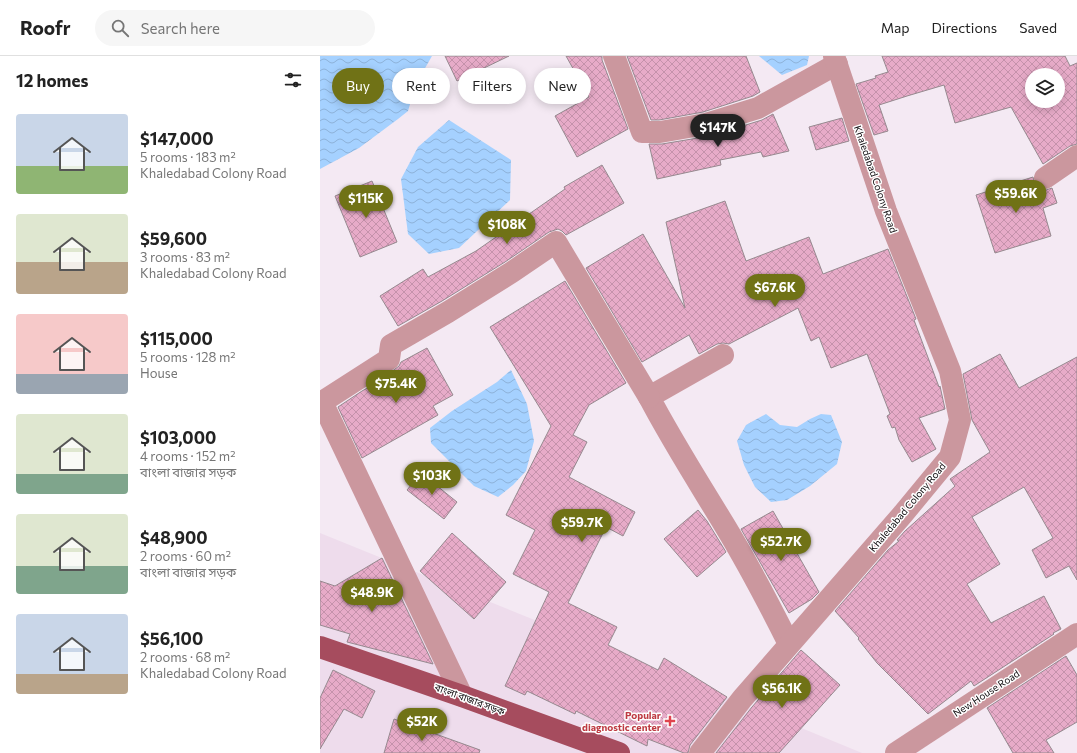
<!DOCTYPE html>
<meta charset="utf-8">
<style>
body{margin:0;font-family:Commissioner,"Noto Sans Bengali",sans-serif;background:#f6f6f6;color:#222;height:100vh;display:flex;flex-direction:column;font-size:15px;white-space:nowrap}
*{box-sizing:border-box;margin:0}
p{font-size:13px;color:#767676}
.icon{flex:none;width:22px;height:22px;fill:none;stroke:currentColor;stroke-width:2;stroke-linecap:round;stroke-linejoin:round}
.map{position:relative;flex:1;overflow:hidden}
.drawer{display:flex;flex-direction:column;background:#fff;width:320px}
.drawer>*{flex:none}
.guide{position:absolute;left:12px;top:12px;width:380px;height:36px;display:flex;gap:8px}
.controls{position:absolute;left:705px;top:12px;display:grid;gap:8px}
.controls a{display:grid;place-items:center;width:40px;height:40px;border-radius:50%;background:#fff;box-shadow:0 2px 10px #0003;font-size:20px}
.price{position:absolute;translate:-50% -34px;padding:0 9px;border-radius:14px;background:#707216;color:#fff;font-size:13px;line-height:26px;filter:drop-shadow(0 1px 2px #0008)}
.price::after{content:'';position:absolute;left:50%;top:24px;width:12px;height:9px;margin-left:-6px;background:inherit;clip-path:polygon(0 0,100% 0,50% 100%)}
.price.selected{background:#222;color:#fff}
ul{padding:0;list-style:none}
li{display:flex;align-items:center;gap:12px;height:100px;padding:0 16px}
li span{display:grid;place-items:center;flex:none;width:112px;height:80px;border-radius:4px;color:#555}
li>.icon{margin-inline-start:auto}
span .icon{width:48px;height:48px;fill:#fffc;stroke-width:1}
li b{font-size:17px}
h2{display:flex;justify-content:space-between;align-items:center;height:48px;padding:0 16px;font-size:17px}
.tag{padding:0 14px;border-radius:18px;background:#fff;box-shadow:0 2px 10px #0003;font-size:14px;line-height:36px}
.tag.selected{background:#707216;color:#fff}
header{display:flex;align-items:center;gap:24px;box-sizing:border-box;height:56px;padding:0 20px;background:#fff;border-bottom:1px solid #e0e0e0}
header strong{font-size:19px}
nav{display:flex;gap:22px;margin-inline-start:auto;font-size:14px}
.search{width:280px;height:36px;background:#f6f6f6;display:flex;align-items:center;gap:10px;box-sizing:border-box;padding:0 14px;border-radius:22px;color:#767676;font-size:15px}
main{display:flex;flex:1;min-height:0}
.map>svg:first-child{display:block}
.built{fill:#eedcec}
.water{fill:url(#water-waves)}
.building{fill:url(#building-cross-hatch);stroke:#96898f;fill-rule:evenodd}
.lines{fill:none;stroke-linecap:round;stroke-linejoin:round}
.minor{stroke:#cb979e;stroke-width:22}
.primary{stroke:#a64c5e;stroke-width:22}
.health-dot{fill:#e0444e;stroke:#fff;stroke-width:1.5}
.labels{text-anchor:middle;stroke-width:3;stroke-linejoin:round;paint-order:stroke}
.street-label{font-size:10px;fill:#0e0a0d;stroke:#fff}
.health-label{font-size:10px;font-weight:bold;fill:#be3a42;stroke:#fff;text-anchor:end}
</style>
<header>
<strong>Roofr</strong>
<div class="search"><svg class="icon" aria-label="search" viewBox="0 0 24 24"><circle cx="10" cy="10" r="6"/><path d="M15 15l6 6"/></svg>Search here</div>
<nav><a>Map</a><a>Directions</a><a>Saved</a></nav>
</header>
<main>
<section class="drawer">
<h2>12 homes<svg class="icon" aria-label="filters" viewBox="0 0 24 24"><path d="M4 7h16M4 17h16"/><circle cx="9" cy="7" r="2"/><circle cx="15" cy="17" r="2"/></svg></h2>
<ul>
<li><span style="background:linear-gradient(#c9d6e8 65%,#8fb573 0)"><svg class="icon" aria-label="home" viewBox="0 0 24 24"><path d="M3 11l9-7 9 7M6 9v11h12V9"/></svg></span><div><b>$147,000</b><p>5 rooms · 183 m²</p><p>Khaledabad Colony Road</p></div></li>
<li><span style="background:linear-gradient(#dfe7d0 60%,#b9a48a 0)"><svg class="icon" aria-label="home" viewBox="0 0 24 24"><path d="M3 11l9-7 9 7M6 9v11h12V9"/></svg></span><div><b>$59,600</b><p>3 rooms · 83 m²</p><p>Khaledabad Colony Road</p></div></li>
<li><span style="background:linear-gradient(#f6c9c9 75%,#9aa5b1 0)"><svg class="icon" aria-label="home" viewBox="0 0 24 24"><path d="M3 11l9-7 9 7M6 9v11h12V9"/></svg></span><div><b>$115,000</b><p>5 rooms · 128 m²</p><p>House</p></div></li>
<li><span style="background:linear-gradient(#dfe7d0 75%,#7fa58c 0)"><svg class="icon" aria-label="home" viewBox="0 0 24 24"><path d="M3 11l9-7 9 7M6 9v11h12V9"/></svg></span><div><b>$103,000</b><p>4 rooms · 152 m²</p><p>বাংলা বাজার সড়ক</p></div></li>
<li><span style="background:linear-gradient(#dfe7d0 65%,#7fa58c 0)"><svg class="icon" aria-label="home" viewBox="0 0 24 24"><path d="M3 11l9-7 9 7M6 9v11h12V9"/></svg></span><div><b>$48,900</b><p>2 rooms · 60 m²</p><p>বাংলা বাজার সড়ক</p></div></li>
<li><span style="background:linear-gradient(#c9d6e8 75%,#b9a48a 0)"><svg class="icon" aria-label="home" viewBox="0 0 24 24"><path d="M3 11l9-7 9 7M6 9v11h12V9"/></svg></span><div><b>$56,100</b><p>2 rooms · 68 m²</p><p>Khaledabad Colony Road</p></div></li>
</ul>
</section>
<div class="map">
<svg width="757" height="697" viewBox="0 0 757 697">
<defs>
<pattern id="water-waves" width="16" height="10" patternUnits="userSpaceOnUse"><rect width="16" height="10" fill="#a5d1ff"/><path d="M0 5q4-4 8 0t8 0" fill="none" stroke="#8db2d9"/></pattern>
<pattern id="building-cross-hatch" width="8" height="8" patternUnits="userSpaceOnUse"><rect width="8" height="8" fill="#e7abc8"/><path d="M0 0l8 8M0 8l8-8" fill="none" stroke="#c592ab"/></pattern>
</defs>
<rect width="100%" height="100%" fill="#f4e9f3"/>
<path class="built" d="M0,477l479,194 63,26h-542z"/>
<g class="water">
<path d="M0,0h112l-16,28 -8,27 -10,8 -39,29 -39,21z"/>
<path d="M439,0h50l-2,9 -25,10z"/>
<path d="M129,64l62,40 -1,40 -51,48 -30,6 -21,-20 -7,-55 17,-32z"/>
<path d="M191,314l16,34 7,37 -8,30 -13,14 -15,12 -24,-11 -43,-43 -1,-15 22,-17 45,-29z"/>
<path d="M446,358l14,11 17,2 13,-8 11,-5 10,1 11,27 -5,22 -27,22 -23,14 -16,2 -16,-15 -11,-22 -7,-24 9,-16z"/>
</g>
<g class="building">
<path d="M125,0h64l-52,25z"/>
<path d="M246,0h36v4l26,69 -51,28 -22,-41 34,-19z"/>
<path d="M307,0h119l14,36 -7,4 -50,16 -44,8h-8z"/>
<path d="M562,0h183l5,10 7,-3v81l-7,2 -27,18 -32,-57 -56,16 -11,-38 -37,11 -28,9 9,26 -14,4 -18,-51 20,-6 -1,-2 13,-4zM712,19h26v26h-26z"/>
<path d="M453,58l16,37 -26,6 -2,-5 -41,8 1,5 -64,14 -8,-35h13l48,-8 52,-16z"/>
<path d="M522,62l7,23 -33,9 -7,-23z"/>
<path d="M282,109l22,38 -58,32 -4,-4 -4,-2 -9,3 -44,30 -63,39 -44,25 -18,-30 43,-27 5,8 48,-26 89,-62 -1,-2z"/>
<path d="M713,121l2,8 4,4 7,1 6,-2 5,15 -14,5 8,28 -56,17 -19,-58z"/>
<path d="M52,125l25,61 -37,15 -25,-61z"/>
<path d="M405,145l21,60 63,-24 14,37 65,-25 28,70 -2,1 25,67 1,-1 5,23 -26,9 17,31 -24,13 -13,-22 -4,-13 -3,1 -5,-12 3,-2 -23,-60 -36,14 -12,-31 -8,4 -13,-33 -69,36 -6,-1 -6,1 -18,10 -10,-19 -47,27 -56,-94 57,-34 42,74 -19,-86z"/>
<path d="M245,225l61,102 -37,22 -16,30 14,7 -18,35 66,35 -12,24 -17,-9 -38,76 49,24 -9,18 50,25 6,-12 63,39 -37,48 -2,8h-4l-36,-14 -1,7 -71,-35 -1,3 -48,-23 -2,4 -20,-9 44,-94 -36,-18 22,-44 -29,-15 45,-89 -61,-99z"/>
<path d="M107,292l26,47 -20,11 5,9 -76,43 -24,-51 24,-16 30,-17 -1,-2 8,-6 2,-4z"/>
<path d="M680,298l19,34 58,-31v223l-8,-14 -23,12 -14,-28 21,-12 -29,-51 -52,30 28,47 -33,20 24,39 53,-27 17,33 -8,4 1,1 -80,52 -3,-5 -43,33 -51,-51 -19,-24 1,-1 -24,-27 53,-61 11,-9 -2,-1 8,-9 50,-45 -5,-7 40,-27 -18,-32 -9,-46z"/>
<path d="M101,417l36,29 -13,17 -37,-29z"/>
<path d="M378,454l9,11 19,31 -29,25 -33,-38z"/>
<path d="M453,455l46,81 -7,7 -23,14 -48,-84z"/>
<path d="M132,477l54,49 -32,37 -54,-48z"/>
<path d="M62,502l51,106 -86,-22 3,-8 -30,-9v-44l15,5z"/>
<path d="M481,594l39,35 -61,68h-63l36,-46z"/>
<path d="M746,600l11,19v47l-31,18 8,13h-41l-26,-45z"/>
<path d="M13,614l42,21 -13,27 -18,-9 -24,40v-51z"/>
<path d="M74,663l86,31 -1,3h-95z"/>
</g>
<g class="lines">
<g class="minor">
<path d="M294,0l28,76h18l46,-8 52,-16 79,-44"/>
<path d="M725,122l32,-22"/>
<path d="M403,299l-74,42c23,44 50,86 76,129 23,38 44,78 64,118"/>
<path d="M142,640l-140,-294 67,-43 2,-14 57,-33 64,-40 44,-30 93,155"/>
<path d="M380,697l42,-54 161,-185 47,-57 10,-37 -10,-49 -64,-160 -52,-155"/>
<path d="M576,697l181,-119"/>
</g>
<path class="primary" d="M0,591l142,49 157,57"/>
</g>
<path class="health-dot" d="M348 659h4v4h4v4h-4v4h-4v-4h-4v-4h4z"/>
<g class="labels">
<g class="street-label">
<text transform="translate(556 123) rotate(71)" y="4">Khaledabad Colony Road</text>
<text transform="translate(587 451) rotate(-50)" y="4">Khaledabad Colony Road</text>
<text transform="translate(666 637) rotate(-33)" y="4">New House Road</text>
<text transform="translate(150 643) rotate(20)" y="4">বাংলা বাজার সড়ক</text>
</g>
<g class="health-label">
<text x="341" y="663">Popular<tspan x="341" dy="12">diagnostic center</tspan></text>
</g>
</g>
</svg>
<div class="controls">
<a><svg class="icon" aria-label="layers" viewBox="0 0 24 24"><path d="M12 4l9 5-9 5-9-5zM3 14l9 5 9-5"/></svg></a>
</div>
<b class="price selected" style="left:398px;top:92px">$147K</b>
<b class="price" style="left:696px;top:158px">$59.6K</b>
<b class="price" style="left:46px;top:163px">$115K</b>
<b class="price" style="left:187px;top:189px">$108K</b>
<b class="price" style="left:455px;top:252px">$67.6K</b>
<b class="price" style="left:76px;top:348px">$75.4K</b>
<b class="price" style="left:112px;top:440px">$103K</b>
<b class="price" style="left:262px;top:487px">$59.7K</b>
<b class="price" style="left:461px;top:506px">$52.7K</b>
<b class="price" style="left:52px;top:557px">$48.9K</b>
<b class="price" style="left:462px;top:653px">$56.1K</b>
<b class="price" style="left:102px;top:686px">$52K</b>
<div class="guide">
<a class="tag selected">Buy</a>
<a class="tag">Rent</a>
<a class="tag">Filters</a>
<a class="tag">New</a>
</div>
</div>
</main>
